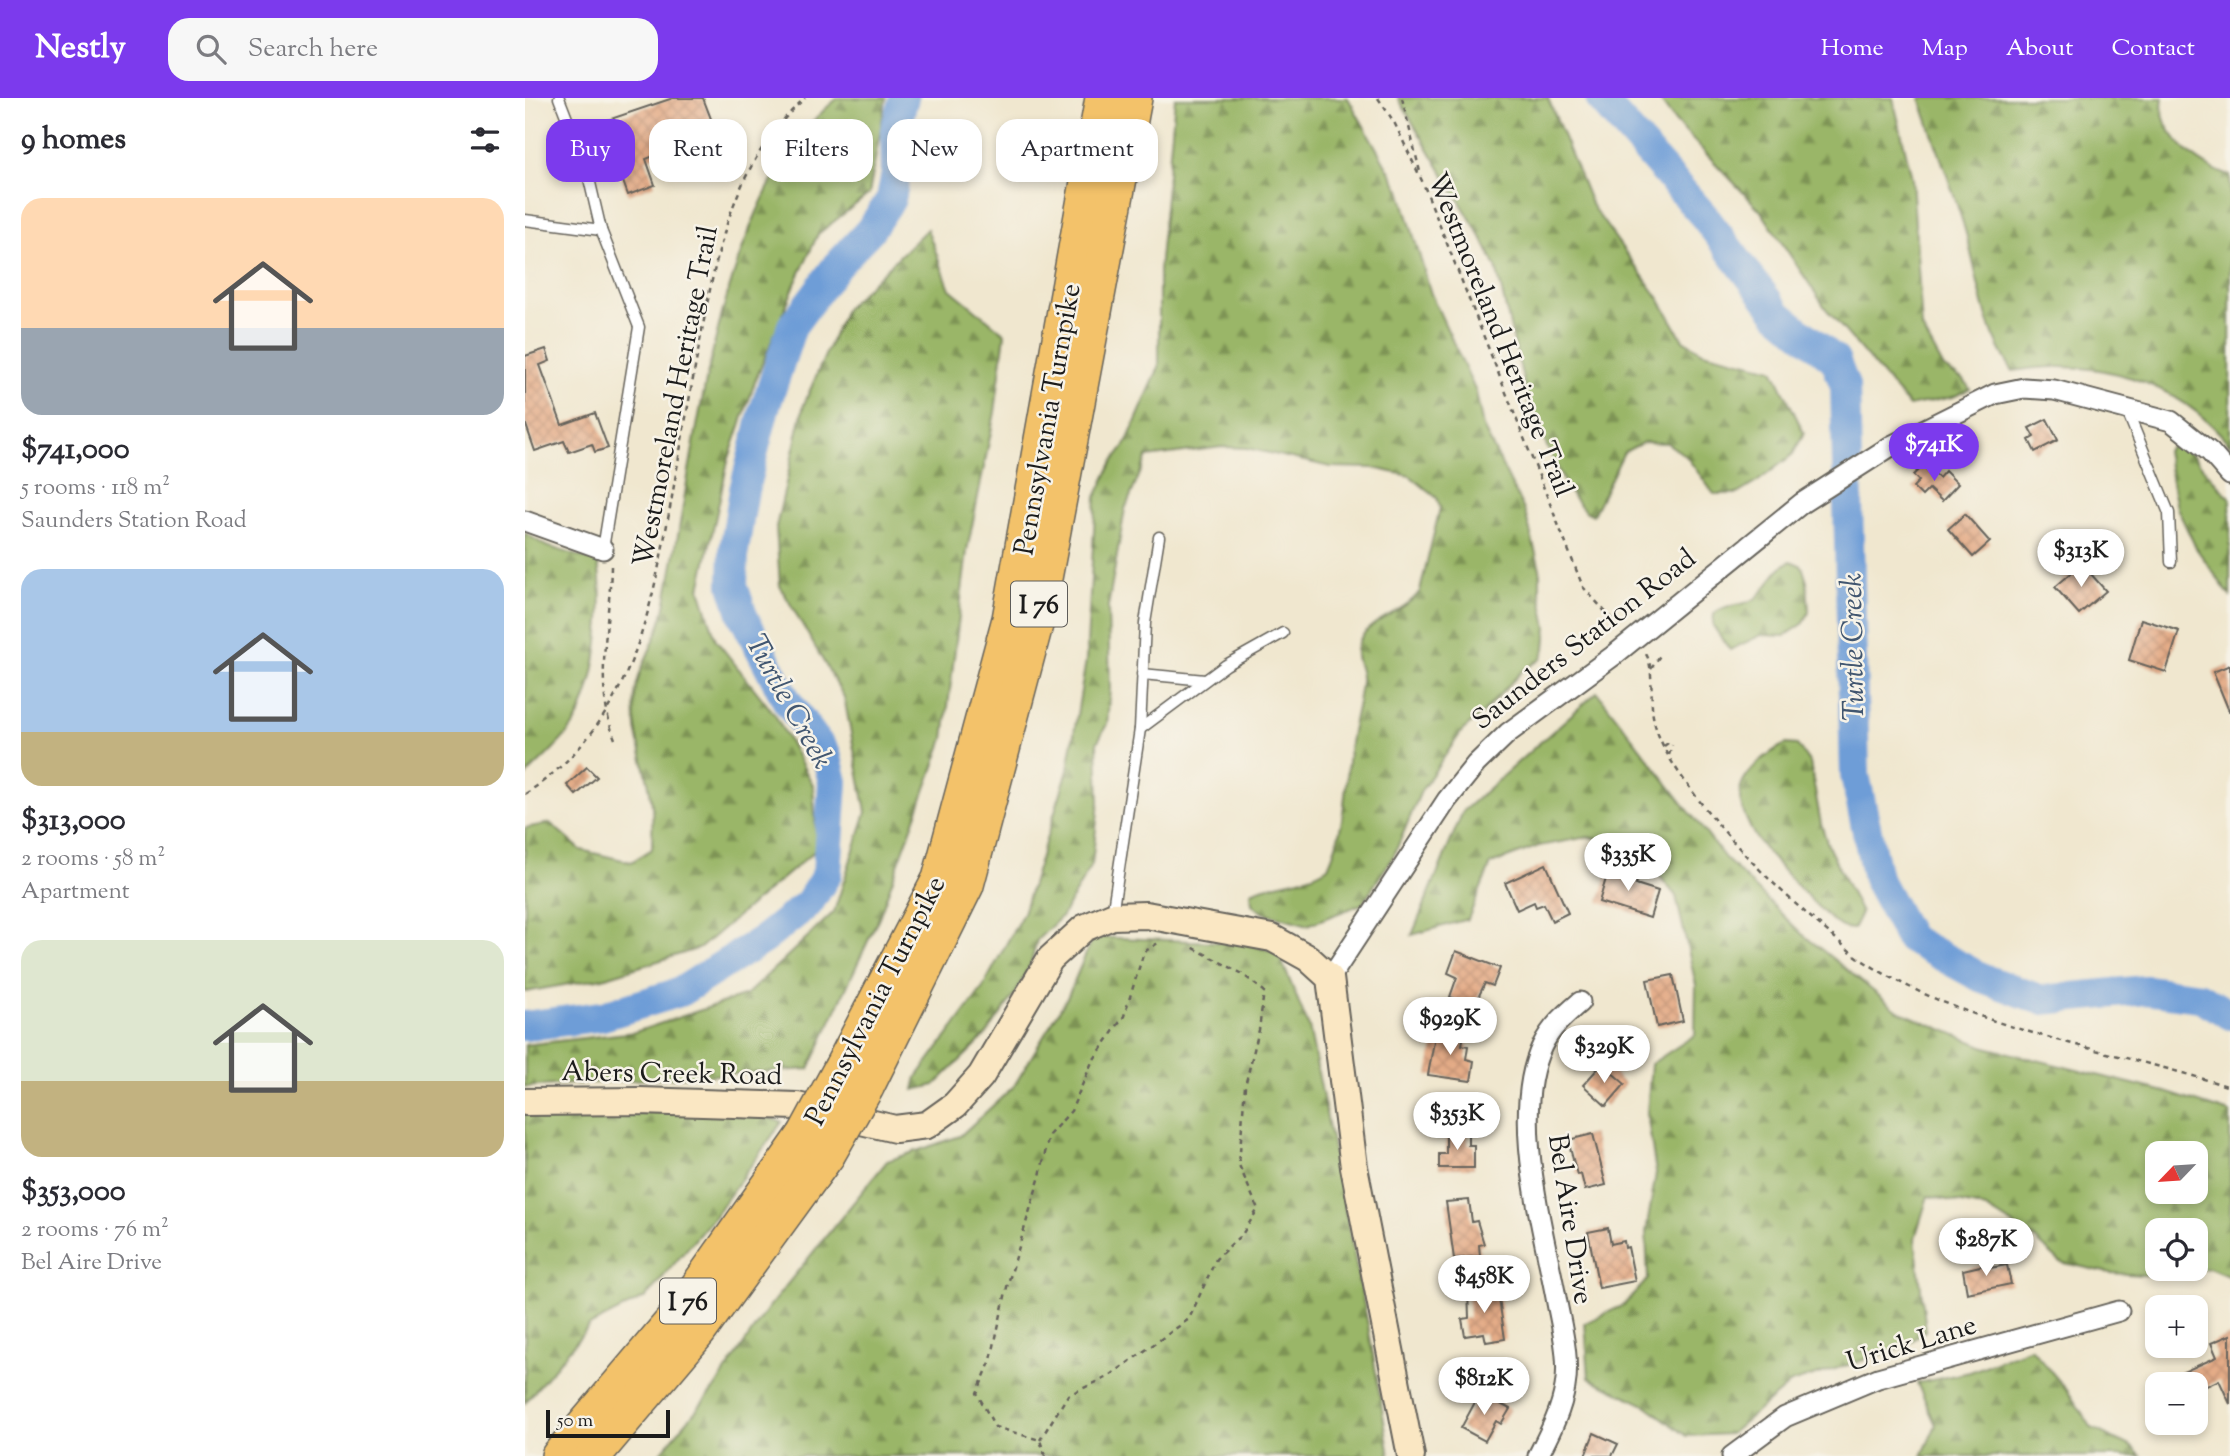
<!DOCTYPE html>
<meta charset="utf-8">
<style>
body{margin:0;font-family:"Sorts Mill Goudy",serif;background:#f7f7f7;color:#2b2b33;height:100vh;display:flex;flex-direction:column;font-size:26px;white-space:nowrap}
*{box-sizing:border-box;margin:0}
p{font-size:23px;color:#7c7c81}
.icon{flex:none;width:38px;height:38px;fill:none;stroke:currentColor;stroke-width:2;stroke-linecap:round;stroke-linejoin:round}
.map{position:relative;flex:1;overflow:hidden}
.panel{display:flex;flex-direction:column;background:#fff;width:525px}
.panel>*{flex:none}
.guide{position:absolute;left:21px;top:21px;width:665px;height:63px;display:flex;gap:14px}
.needle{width:46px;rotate:245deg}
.tools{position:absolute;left:1620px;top:1043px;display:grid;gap:14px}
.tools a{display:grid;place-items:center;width:63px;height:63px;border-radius:14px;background:#fff;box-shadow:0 4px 10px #0003;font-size:35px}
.scale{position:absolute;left:21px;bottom:18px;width:124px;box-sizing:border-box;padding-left:7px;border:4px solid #1c1c1c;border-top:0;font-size:19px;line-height:24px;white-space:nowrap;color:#1c1c1c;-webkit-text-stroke:5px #f7f3e8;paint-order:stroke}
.price{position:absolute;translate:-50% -60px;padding:0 16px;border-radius:24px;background:#fff;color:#222;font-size:23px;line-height:46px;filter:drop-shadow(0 2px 4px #0008)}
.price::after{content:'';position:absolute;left:50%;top:42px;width:21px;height:16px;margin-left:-10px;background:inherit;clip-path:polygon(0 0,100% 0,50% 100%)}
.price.active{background:#7c3aed;color:#fff}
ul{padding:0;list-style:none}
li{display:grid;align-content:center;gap:14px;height:371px;padding:0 21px}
li span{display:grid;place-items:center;height:217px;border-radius:21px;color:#555}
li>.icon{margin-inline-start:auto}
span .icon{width:126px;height:126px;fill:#fffc;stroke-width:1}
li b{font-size:30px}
h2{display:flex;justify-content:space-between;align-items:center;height:84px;padding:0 21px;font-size:30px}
.tag{padding:0 24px;border-radius:21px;background:#fff;box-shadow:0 4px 10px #0003;font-size:24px;line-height:63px}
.tag.active{background:#7c3aed;color:#fff}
header{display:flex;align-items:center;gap:42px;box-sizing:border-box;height:98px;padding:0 35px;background:#7c3aed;color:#fff}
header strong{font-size:33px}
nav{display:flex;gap:38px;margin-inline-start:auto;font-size:24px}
.search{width:490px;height:63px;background:#f7f7f7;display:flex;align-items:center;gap:18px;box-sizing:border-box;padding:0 24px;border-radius:21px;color:#7c7c81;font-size:26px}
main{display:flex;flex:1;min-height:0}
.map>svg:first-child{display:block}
.forest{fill:url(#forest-firs);stroke:#5b6942;stroke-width:2;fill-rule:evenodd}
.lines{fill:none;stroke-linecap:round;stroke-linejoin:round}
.river{stroke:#6e9dd7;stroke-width:30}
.building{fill:url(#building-cross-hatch)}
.lane-casing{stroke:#66635b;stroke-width:13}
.street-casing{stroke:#66635b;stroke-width:23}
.secondary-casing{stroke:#66635b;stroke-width:30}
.highway-casing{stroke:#66635b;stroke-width:38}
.path{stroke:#66635b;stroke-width:2.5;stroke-dasharray:5 5;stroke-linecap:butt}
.lane{stroke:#fff;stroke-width:10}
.street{stroke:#fff;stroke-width:19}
.secondary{stroke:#fae7c3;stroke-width:26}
.highway{stroke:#f3c26a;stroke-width:35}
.highway-bridge-casing{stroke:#66635b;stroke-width:38;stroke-linecap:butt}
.highway-bridge{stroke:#f3c26a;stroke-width:35}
.labels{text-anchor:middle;stroke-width:5;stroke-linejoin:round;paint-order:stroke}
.shield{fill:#f7f3e8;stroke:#5e5c59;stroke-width:2}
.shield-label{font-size:26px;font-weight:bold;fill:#1c1c1c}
.street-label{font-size:28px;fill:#1c1c1c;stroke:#f7f3e8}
.water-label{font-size:30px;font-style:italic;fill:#415670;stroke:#f7f3e8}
</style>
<header>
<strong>Nestly</strong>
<div class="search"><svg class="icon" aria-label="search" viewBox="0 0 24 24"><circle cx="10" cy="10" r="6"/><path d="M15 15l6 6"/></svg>Search here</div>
<nav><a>Home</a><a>Map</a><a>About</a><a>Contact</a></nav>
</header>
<main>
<section class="panel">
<h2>9 homes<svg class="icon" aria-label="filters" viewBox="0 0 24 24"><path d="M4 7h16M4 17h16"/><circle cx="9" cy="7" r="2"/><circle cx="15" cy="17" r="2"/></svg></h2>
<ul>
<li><span style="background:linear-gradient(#ffd9b3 60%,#9aa5b1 0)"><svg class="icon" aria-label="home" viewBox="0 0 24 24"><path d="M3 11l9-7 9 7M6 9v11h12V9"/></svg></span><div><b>$741,000</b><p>5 rooms · 118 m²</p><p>Saunders Station Road</p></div></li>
<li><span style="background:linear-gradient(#a9c7e8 75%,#c2b280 0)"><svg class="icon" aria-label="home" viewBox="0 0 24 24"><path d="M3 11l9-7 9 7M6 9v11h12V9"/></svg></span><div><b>$313,000</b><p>2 rooms · 58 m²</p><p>Apartment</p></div></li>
<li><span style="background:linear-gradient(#dfe7d0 65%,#c2b280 0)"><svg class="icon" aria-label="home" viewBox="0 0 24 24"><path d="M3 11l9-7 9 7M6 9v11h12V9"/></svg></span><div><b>$353,000</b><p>2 rooms · 76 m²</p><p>Bel Aire Drive</p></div></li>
</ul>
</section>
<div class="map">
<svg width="1705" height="1358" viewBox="0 0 1705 1358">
<defs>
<pattern id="forest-firs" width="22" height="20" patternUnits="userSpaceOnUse" patternTransform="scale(1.75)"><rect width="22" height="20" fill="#9ab667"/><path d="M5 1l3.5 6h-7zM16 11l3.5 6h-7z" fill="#7d9354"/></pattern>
<pattern id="building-cross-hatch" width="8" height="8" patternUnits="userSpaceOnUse" patternTransform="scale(1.75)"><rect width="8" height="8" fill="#e4ac87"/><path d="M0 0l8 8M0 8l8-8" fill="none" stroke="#c39374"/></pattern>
</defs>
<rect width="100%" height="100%" fill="#f7f3e8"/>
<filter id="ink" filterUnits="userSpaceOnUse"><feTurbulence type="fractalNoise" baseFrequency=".0143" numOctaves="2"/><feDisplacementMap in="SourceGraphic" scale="14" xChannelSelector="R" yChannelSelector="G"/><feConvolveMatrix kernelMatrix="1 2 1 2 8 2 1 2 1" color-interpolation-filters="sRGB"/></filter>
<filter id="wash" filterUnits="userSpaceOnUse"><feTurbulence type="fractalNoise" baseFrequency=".00686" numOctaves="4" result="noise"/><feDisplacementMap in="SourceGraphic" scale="28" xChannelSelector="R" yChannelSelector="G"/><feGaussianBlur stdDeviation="1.57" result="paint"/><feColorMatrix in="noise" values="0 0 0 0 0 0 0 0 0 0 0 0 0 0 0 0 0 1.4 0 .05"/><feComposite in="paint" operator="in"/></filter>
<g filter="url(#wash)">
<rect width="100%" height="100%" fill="#f0e7cf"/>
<g class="forest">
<path d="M313,0h48l-17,96 -51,40 -23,50 -39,95 -28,82 -28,128 16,51 59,75 38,70 4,64 -117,99 -97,30 -78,14v-164l25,-5 31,27 50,12 21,-13c0,-14 1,-29 0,-43 -3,-36 -21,-73 -17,-110 2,-28 23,-56 29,-85 31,-147 51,-417 174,-513z"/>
<path d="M650,0h173l52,92 31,104 45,98 7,35 42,85 15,57v23l7,35 -2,22 -4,10 -19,12 -42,45 -18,15 -41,60 -27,64 -32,49 -54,21 -46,-13 -10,-8 -1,-12c26,-12 54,-9 77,-25 17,-37 17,-76 21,-116 2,-23 10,-45 12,-69 2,-15 -11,-25 -2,-41 12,-24 45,-27 61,-50l20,-83 -3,-10 -27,-22 -37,-8 -42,-1 -84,-19 -25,-1 -75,10 -22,52 -17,98 2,82 -3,35 -10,19 2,59 -7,62 -30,52 -25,24 -6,23 -16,31 -29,41 -51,50 -21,5 3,-13 65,-88 41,-76 45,-143 18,-110 10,-163 16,-34 14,-19 33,-77v-96z"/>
<path d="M873,0h150l44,108 68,94 23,40 20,12 70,17 31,64 -11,21 -36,28 -20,12h-23l-28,-38 -19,-13 -23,-1 -20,10 -31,63 -8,-4 -16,-19 -38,-79 -35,-146 -12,-25z"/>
<path d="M1133,0h235l19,80 10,150 22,40 20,12 6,9 -17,8 -44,9 -83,-97 -66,-99 -85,-89z"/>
<path d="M1395,0h243c-7,35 37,69 67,78v269c-54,-66 -135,-88 -217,-74 -32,-47 -33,-90 -48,-141 -13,-45 -31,-88 -45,-132z"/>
<path d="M402,131l23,60 55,45 -10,78 -28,139 -23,188 -65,178 -70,152 -284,18v-42l110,-13 111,-37 88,-83 32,-100 -22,-115 -64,-111 -4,-59 28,-123 41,-95z"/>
<path d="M1649,345l19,13 37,42v98l-34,-48 -19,-40 -11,-57z"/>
<path d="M0,435l21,13 52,16c7,46 0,123 -25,164 -12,18 -33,35 -48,51z"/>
<path d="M1266,463l11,5 5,16 2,30 -5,11 -19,13 -24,-1 -31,15 -17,-24 1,-12c11,-12 29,-6 42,-16 15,-12 17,-29 35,-37z"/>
<path d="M1072,594l128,166 76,75 97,78 87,36 180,45 65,21v164l-21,-9 -49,8 -50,-3 -50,-11 -27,-25 -47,-29 -58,-12 -13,42 11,92 -22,17 -113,36 -61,51 -43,2 -42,-31 -56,-27 -4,-55 39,-18 24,-26 -2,-47 10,-59 -9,-60 4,-49 44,-29 1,-50 -20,-89 -42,-51 -46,-8 -49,9 -48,18 -23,55 -56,16 51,-124zM1633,1055h38v39h-38zM1633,1132h38v39h-38z"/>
<path d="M1261,646l11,1 13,18 11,61 8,24 32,65 -8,16c-4,-1 -7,0 -11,-2 -12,-4 -77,-75 -86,-89 -7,-11 -17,-32 -16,-45 0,-19 30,-42 46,-49z"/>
<path d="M568,839l148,6 37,9 31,75 59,298 22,131h-732l56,-67 54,-81 119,-147 73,-25 54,-50 54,-90z"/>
<path d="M218,1013l39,11 -68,95 -68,80 -57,29 -64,77v-290z"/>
<path d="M1506,1250l36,42 25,38 40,19 9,9h-219l14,-31 -19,-42 53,-11z"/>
</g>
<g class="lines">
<g class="river">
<path d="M1075,0l104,118 74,98 57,46 10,26 10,389 22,103 33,61 72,39 60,22 104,-10 54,7 30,18"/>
<path d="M0,928l78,-10 77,-24 84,-53 45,-36 18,-29 6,-92 -7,-28 -39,-53 -44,-85 -10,-31 1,-35 10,-60 20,-79 28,-85 43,-58 35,-38 21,-31 5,-26 -1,-43 9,-32"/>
</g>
</g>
<g id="blocks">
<g class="building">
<path d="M148,0h30l13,34 -70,27 9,26 -27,10 -19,-52 -17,6 -8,-21z"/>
<path d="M21,251l4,12 -10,4 22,60 33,-12 13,35 -13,4 -3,-8 -23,8 -5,-11 -29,10 -10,-29v-66z"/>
<path d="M1522,321l11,21 -23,12 -6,-12 5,-3 -5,-9z"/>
<path d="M1400,366l14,14 6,-7 13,13 -16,17 -13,-12 -7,7 -9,-9 6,-6 -6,-6z"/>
<path d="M1440,416l25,28 -17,15 -25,-28z"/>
<path d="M1557,466l24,27 -27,23 -24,-27z"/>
<path d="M1616,521l38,12 -13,41 -37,-12z"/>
<path d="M1705,567v46h-1l-16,-39z"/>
<path d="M62,669l10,10 -21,18 -9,-10z"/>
<path d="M1021,766l22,49 -16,8 -8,-17 -8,3 -2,-5 -17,8 -12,-27z"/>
<path d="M1085,767l29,9 -3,10 22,7 -8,27 -51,-16z"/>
<path d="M931,853l44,17 -7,18 -8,-3 -11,23 -24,-9 7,-20 -9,-4z"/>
<path d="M1148,877l10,46 -26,6 -10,-47z"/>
<path d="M911,932l28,4 -2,11 6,1 -2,13 8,2 -3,20 -43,-6z"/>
<path d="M1077,966l23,20 -19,22 -23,-21z"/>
<path d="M921,1034h22v13h6v23h-35v-14h7z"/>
<path d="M1068,1036l13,51 -21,5 -4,-16 -4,1 -9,-35z"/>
<path d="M944,1102l3,22 5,-1 7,23 -5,1 1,11 -26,3 -8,-57z"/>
<path d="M1083,1130l3,16 13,-3 1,7 3,-1 7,34 -36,7 -11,-56z"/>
<path d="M1464,1166l1,4 17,-3 4,19 -44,9 -4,-23z"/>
<path d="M966,1187l2,15 6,-1 6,40 -19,3 -2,-9 -19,3 -3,-17 7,-1 -1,-29z"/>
<path d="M1705,1237v69l-11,-24 -23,11v-7h-10l-5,-11 36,-16 -6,-14z"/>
<path d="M955,1295l30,16 -9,15 -5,-3 -11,20 -24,-13z"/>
<path d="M1069,1335l24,11 -6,12h-27z"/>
</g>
</g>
</g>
<g filter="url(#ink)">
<use href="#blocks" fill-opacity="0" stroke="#66635b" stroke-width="2"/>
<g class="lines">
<defs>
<g id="lane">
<path d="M34,0l28,72 14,60"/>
<path d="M0,122l76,10 38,97 -36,222"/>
<path d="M1602,313l42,102 2,49"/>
<path d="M617,576l63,6"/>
<path d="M615,631l86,-64 57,-32"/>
<path d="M587,817l28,-186 5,-106 14,-86"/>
</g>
<g id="street">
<path d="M0,423l78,28"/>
<path d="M805,880l117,-178 29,-36 32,-31 105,-77 189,-153 89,-57 104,-52 29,-6 30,2 117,31 39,31 20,23"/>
<path d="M1013,1358c11,-22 23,-44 27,-69 5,-27 -3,-58 -8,-84 -13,-73 -48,-188 -15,-257 9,-19 23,-31 38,-44"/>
<path d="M1207,1358l53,-39 93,-39 241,-67"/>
</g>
<path id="secondary" d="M0,1004l115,-1 157,5 98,23 32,-4 28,-20 26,-29 69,-117 34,-31 28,-12 34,-1 126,23 36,20 22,20 24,189 57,289"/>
<g id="highway">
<path d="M317,969l98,-188 70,-260 93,-521"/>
<path d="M341,989l100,-202 70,-264 98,-523"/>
<path d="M34,1358l119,-141 127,-180"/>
<path d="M68,1358l105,-124 129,-177"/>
</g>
</defs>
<use href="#lane" class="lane-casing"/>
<use href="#street" class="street-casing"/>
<use href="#secondary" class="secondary-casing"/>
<use href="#highway" class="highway-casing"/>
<g class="path">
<path d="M853,0l16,24 29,61 160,404 36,40"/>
<path d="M877,0l19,78"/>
<path d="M86,468c-1,56 -18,120 4,173"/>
<path d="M1121,556c8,12 4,46 7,62 5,29 25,56 42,79 38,51 84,96 133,137 12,10 24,22 37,30 106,68 246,87 365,125"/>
<path d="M1126,571l10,-15"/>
<path d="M1139,648l7,-5"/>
<path d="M1144,657l3,-10"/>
<path d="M0,696c108,-70 127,-185 148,-303 10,-57 20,-114 31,-171 16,-85 35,-162 101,-222"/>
<path d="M515,1342l28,-45 40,-18 81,-58 27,-60 27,-26 15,-24 -19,-44 6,-79 14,-56 5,-39 -23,-18 -51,-27"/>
<path d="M520,1358l-5,-16 -45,-13 -18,-34 14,-33 16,-73 33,-111 9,-41 22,-24 21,-49 32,-46 20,-64 17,-11"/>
</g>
<use href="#lane" class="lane"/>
<use href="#street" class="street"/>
<use href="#secondary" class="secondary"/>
<use href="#highway" class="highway"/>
<defs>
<g id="highway-bridge">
<path d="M280,1037l37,-68"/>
<path d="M302,1057l39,-68"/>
</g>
</defs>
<use href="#highway-bridge" class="highway-bridge-casing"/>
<use href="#highway-bridge" class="highway-bridge"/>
</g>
</g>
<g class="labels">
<g class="shield">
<rect x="486" y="483.5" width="56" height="45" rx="5"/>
<rect x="135" y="1180.5" width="56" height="45" rx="5"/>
</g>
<g class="shield-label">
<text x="514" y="515">I 76</text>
<text x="163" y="1212">I 76</text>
</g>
<g class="street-label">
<text transform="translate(977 236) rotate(68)" y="10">Westmoreland Heritage Trail</text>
<text transform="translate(149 298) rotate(-79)" y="10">Westmoreland Heritage Trail</text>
<text transform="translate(521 321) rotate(-80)" y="10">Pennsylvania Turnpike</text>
<text transform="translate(1058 540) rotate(-38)" y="10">Saunders Station Road</text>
<text transform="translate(349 902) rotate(-63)" y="10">Pennsylvania Turnpike</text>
<text transform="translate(147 974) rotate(1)" y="10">Abers Creek Road</text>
<text transform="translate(1047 1121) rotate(81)" y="10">Bel Aire Drive</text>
<text transform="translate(1386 1244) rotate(-17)" y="10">Urick Lane</text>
</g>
<g class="water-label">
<text transform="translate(1327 549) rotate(-91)" y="10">Turtle Creek</text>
<text transform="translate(265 603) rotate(61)" y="10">Turtle Creek</text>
</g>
</g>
</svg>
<div class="tools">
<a><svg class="needle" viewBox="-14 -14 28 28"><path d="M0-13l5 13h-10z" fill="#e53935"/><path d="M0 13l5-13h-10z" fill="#7c7c81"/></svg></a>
<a><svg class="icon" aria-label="locate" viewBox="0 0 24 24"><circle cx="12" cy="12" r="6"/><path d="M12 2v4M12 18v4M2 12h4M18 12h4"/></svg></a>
<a>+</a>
<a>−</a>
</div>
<div class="scale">50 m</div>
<b class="price active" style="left:1409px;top:385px">$741K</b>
<b class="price" style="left:1556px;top:491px">$313K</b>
<b class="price" style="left:1103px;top:795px">$335K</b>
<b class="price" style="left:925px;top:959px">$929K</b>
<b class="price" style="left:1079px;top:987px">$329K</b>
<b class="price" style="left:932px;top:1054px">$353K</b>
<b class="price" style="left:1461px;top:1180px">$287K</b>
<b class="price" style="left:959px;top:1217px">$458K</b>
<b class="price" style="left:959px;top:1319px">$812K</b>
<div class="guide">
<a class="tag active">Buy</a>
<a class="tag">Rent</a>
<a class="tag">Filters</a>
<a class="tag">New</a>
<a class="tag">Apartment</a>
</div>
</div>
</main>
